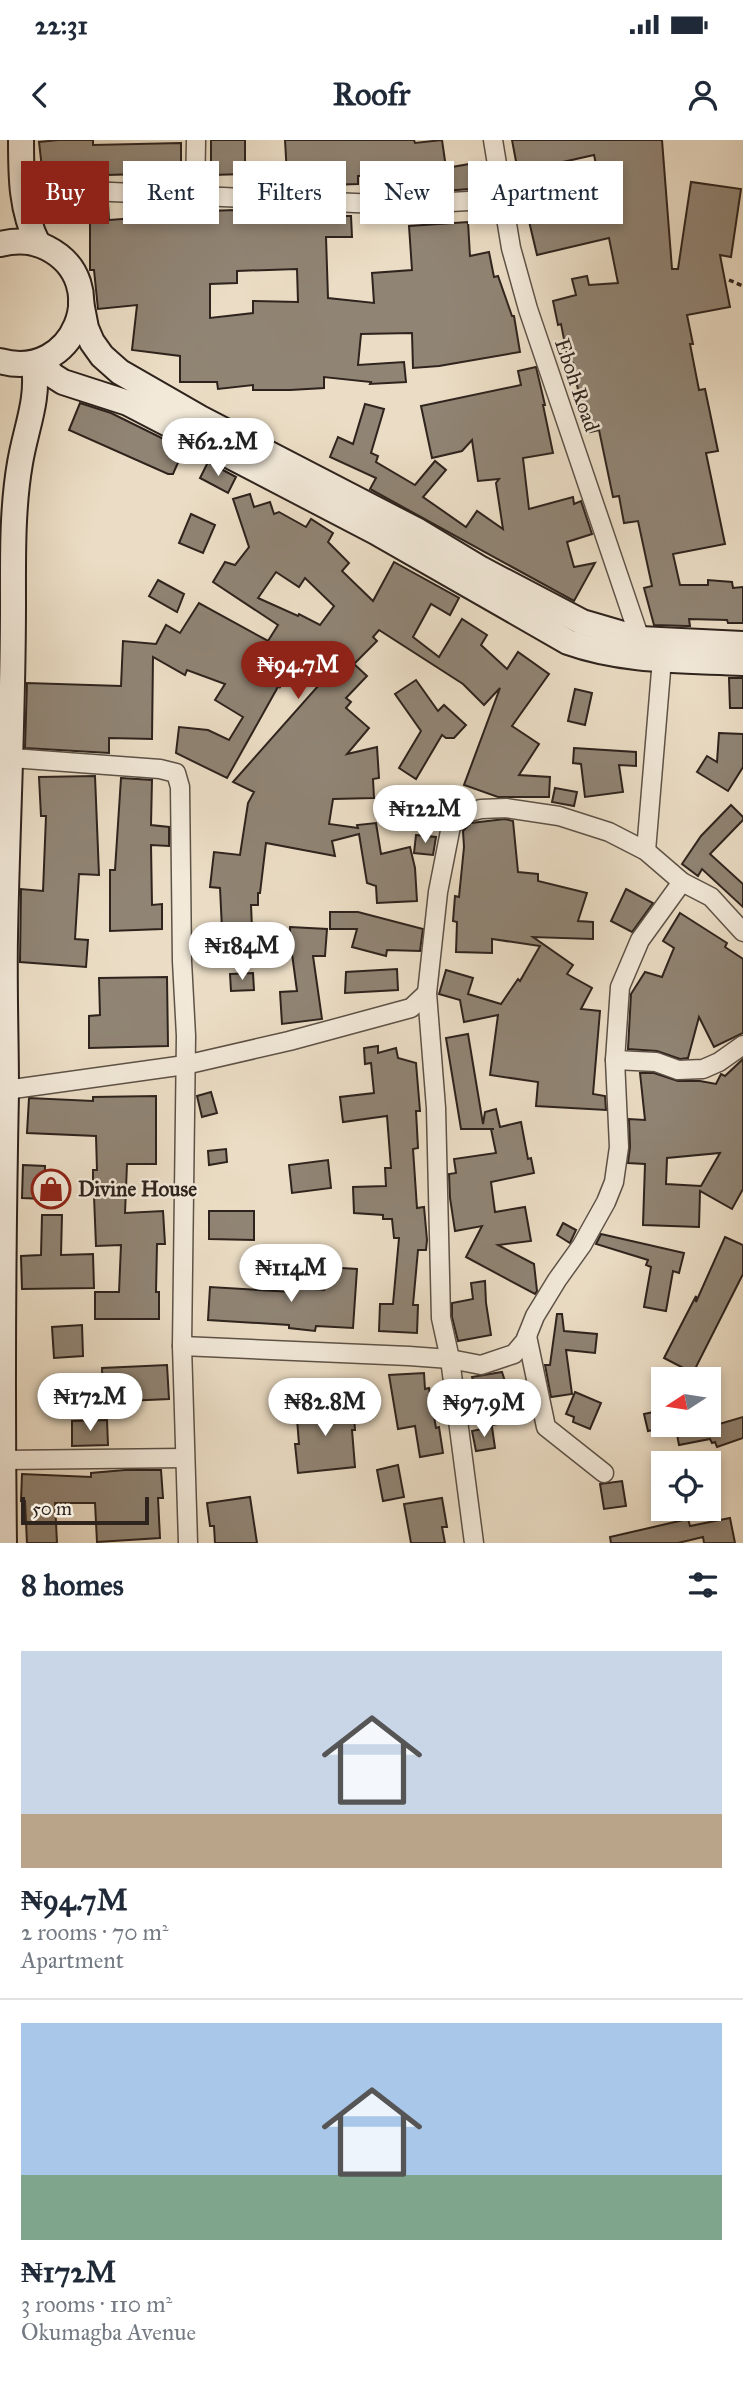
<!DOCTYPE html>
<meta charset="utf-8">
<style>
body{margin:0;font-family:"IM FELL Great Primer",serif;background:#f2f2f3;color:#1f2937;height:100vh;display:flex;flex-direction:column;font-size:26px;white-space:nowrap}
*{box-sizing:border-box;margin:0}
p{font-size:23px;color:#747a83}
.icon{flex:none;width:38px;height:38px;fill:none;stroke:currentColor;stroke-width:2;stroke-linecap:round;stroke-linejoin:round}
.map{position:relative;height:1403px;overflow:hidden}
.details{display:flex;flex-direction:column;background:#fff;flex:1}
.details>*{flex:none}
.top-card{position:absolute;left:21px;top:21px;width:702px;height:63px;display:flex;gap:14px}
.needle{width:46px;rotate:258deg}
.tools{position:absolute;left:651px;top:1227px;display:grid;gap:14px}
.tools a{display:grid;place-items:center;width:70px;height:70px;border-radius:0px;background:#fff;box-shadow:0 4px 10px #0003;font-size:35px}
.scale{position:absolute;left:21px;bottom:18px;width:128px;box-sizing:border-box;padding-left:7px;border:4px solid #2e231d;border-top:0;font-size:19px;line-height:24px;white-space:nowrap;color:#2e231d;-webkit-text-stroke:5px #f2e9d9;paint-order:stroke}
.price{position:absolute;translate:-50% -60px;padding:0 16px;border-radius:24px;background:#fff;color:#222;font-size:23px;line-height:46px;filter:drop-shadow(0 2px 4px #0008)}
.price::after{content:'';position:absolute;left:50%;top:42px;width:21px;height:16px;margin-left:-10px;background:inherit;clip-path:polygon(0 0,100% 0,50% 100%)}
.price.selected{background:#8f2418;color:#fff}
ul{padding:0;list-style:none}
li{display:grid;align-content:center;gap:14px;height:371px;padding:0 21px}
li+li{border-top:2px solid #e0e1e3}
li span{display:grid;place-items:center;height:217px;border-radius:0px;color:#555}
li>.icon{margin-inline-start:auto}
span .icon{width:126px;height:126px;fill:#fffc;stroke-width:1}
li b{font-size:30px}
h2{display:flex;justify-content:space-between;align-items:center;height:84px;padding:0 21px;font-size:30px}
.pill{padding:0 24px;border-radius:0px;background:#fff;box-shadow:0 4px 10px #0003;font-size:24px;line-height:63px}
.pill.selected{background:#8f2418;color:#fff}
.status{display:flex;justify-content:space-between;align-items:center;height:49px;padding:0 35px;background:#fff;direction:ltr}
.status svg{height:19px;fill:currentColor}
header{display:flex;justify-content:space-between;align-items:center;height:91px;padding:0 21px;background:#fff;font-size:32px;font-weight:700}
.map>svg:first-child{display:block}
.building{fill:#908474;stroke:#2e231d;stroke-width:2;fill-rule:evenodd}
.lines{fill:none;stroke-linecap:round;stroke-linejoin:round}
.minor-casing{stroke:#5d5247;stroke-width:21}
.secondary-casing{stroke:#2e231d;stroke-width:28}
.path{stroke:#2e231d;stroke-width:3.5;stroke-dasharray:5 3.5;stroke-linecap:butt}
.minor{stroke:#f2e9d9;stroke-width:18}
.secondary{stroke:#f2e9d9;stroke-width:24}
.labels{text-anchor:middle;stroke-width:5;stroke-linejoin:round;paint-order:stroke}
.street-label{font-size:21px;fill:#2e231d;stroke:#f2e9d9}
.poi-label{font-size:21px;font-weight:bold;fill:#2e231d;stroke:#f2e9d9;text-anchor:start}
</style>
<div class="status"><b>22:31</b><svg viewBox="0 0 49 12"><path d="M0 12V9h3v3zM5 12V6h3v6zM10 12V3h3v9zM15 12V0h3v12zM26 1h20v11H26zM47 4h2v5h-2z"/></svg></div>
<header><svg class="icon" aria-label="back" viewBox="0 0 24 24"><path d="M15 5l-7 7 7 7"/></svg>Roofr<svg class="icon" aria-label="person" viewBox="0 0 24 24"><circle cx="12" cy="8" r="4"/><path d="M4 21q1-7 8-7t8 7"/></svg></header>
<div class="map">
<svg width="743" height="1403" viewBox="0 0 743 1403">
<rect width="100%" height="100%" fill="#ebddc5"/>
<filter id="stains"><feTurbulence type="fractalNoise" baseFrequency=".00286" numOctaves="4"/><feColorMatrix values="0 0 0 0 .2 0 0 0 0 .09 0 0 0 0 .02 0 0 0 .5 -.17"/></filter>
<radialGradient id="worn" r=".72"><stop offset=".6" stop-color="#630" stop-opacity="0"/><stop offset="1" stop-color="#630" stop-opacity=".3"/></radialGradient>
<g class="building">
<path d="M58,0h35v5l88,-2v30l-75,2v5l-63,-3 -4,-35z"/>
<path d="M211,0h34v34l-34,1z"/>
<path d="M285,0h129l1,3 27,-3 4,28 35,-6 4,26 -58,4 -2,-18 -67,2v8l-29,1 -1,-12 -41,2z"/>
<path d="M512,0h150l10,129h6l13,-87 50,7 -10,68 -11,-2 10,52 -43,8 6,29h-3l9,46 6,-1 13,62 -12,2 19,91 -52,10 7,31h28v-5l24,2 1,6 10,-1v36h-15l-1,-3 -38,-1 1,7h-3l-33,-1 -10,-37 8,-2 -14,-65 -14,2 -5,-27 -6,1 -14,-67 -13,3 -13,-70 -4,1 -8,-40 -3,1 -5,-24 23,-6 -4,-16 15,-3 2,9 29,-2 -9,-45 -72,17 -13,-55 76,-17 -6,-28 -76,17z"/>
<path d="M46,60l62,3 1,17 69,-5v-3l57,-2 1,12 70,-2v-4h45l1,21h-26l2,61 46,5 -2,-30 40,-3 -3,-44 59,-4 2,34 19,-4 5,25 4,-1 14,40h2l6,36 -81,14 -26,2 -1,-35 -51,1 -3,31 46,-3 2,20 -36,2 1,-2 -47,-5v11l-34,2h-37v-5l-35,4 -1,-7h-37v-26l-48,-6 5,-45 -39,4 -4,-39h-4v-51l-42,3zM297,129l1,33 -45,-1v12l-43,5v-34l27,-1v-12z"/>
<path d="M536,227l9,38h-2l10,48 -30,5 6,51 44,-12 1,7 7,-3 11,33 -25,8 7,25 21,-4 -21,38 -204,-112 6,-11 -46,-21 8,-20 15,7 12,-40 19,5 -13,44 7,3 -2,6 39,23 20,-24 11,9 -23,27 43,30 11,-16 26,18 -7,-46 3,-4 -21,2 -6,-41 -10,11 -30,7 -11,-52 100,-21 -3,-14z"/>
<path d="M80,263l31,10 73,36 -11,25h-5l-99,-44z"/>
<path d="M208,322l28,15 -8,16 -28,-15z"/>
<path d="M250,354l4,13 16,-5 4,12 5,-2 27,15 5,-8 22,14 -5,9 21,21 -7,8 31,30 21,-39 65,36 -9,17 -19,-11 -18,33 26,20 23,-38 25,16 -6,10 26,24 11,-17 31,22 -37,52 27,18 -20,31 31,2 -1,20h-51l-34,-12 36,-97 -16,17 -21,-21 -84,-54 -6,7 4,4 -23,23 13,12 -21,22 5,4 -5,6 23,20 -22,26 30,-7 2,31 -6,1 1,19 -41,1 -4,25 29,4 -1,-3 19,-2 5,31 29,-7 5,21 2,33 -40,2 -1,-17 -9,-3 -8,-49 -27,7 3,15 -69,-13 -6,50h-2v12h-7l1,23 -30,1 -2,-41 -10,-1 4,-35 26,3 8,-52 6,-11 -21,-10 86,-97 -25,-17 -14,19 -1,-2 -52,93 -51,-25 3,-26 29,3 21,10 14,-23 -28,-17 10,-16 -38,-14 -2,5 -32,-18 -1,82 -43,-1v15l-84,-5 2,-65 94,3 2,-45 33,3 10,-19 14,8 19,-30 69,38 10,-16 -65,-43 12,-20 10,3 14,-18 -16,-48zM276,432l23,15 6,-9 29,28 -14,19 -21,-11 -1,2 -40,-18z"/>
<path d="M191,374l24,11 -12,28 -24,-10z"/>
<path d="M158,440l26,14 -7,18 -28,-16z"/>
<path d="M729,538h14v30h-13z"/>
<path d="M416,540l22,31 6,-6 22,20 -12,13h-8l-4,-3 -26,44 -17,-11 22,-37 -26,-37z"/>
<path d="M575,549l17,4 -7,32 -17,-4z"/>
<path d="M719,593l24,1v33l-15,24 -31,-19 10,-16 10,6z"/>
<path d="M574,608l62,4v14l-17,-1 4,27 -38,5 -4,-33 -8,-1z"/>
<path d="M95,636l4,99 -20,-1 -4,65 13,1 -2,27 -66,-5 1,-73 22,2 3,-75h-5l-2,-39z"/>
<path d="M121,638l31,2 -1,45 18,2v19l-18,-1 1,60 10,-1v25l-52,2v-61h5z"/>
<path d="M555,648l22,4 -3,14 -22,-4z"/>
<path d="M731,665l12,12v3l-33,34 33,30v23l-41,-38 -4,7 -16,-12 19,-28z"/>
<path d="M505,679l8,2 5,51 20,2v7l49,12 -9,28 15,1v17l-60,-2 40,28 -6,9 25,14 -11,21 19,2 -7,83 12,2 1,14 -70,-4 2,-24 -48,-7 8,-60 -34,7 -4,-22 -21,-6 7,-24 27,8 -5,16 33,10 17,-25 2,2 20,-35 -48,-7v14l-36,-1 1,-30 -4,-1 2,-25 4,1 5,-50 -1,-16 8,-8z"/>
<path d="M416,695l20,2 -3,18 -19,-2z"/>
<path d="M626,749l27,14 -21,29 -21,-11z"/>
<path d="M330,772h28l65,17 -3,22 -33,-1 -1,6 -34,-9 5,-18h-27z"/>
<path d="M680,773l47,30 -2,4 18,12v74l-29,14 -15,-30 -11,41 -8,1 -23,-8 -29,-2 3,-55 14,-22 17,5 12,-29 -11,-7z"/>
<path d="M290,787l37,2 -2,27h-12l9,63 -40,5 -2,-32 17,-1 -7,-52z"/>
<path d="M397,829l1,21 -53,3 1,-21z"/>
<path d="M253,833l1,17 -23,1 -1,-17z"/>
<path d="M167,837l1,69 -79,2v-32l11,-1 -1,-37z"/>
<path d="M468,894l15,90 2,-12 11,-3 4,18 21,-5 7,37 3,-1 3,15 -43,9 4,30 30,-5 6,34 -33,4 36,19 3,27 -2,3 -69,-37 16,-31 -27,5 -5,-33 -1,-24 7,-1 -2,-14 42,-6 -5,-24h3h-33l-15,-91z"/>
<path d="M378,906v7l18,-5 2,10 18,5 4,48h-4l2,37 -5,1 4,59 7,-1 3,33 -1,10h-8l-5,55h5l-1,28 -38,-2 1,-27h13l6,-66h-5l-2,-19h-9v-4l-29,-2 -1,-26 33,-1 -1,-18h6l-4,-52 -44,6 -3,-25 34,-4 -3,-30 -6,1 -1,-16z"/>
<path d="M743,919v130l-11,20 -32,-18 -1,36 -56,-2 2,-61 -17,-1 2,-16 -1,-28 16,1 -5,-47h14l24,8h22l16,3 5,-10 4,2zM720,1013l-19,33 -35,-2 1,-26z"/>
<path d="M211,952l6,21 -15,4 -5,-21z"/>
<path d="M156,956v68h-29l-2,49 38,-2 2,33h-8l-1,48h3v27h-64v-27h24l2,-47 -25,1 -2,-50h-1v-26h4l-1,-34 -69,-3 2,-35 64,3v-4z"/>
<path d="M226,1009l1,13 -18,3 -1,-14z"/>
<path d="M328,1020l3,28 -39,5 -3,-28z"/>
<path d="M23,1025l22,1 -1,33 -22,-1z"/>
<path d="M209,1071h45v29l-45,-1z"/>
<path d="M42,1075h20l-1,40 32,-1 1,34 -72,1 -1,-33 20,-1z"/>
<path d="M563,1083l13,7 -6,13 -13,-8z"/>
<path d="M601,1094l83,19 -5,20 -6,-2 -7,40 -22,-4 7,-40 -5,-2 2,-5 -52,-16z"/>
<path d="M725,1097l18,8v29l-50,99 -29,-15 32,-62v6z"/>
<path d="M325,1127l32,2 -4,59 -37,-2 -1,5 -26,-3v-3l-81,-5 2,-33 82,5 1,-5 31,3z"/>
<path d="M485,1141l1,22 5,32 -33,6 -6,-24v-14l21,-4 -2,-16z"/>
<path d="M557,1174h5l2,17 33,3 -2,19 -29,-3 6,44 -21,3 -6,-32h5z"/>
<path d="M82,1185l1,31 -29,2 -2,-31z"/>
<path d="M167,1225l2,34 -66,3 -1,-34z"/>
<path d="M502,1232l10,31 -3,1 3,18 -26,4 -14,-49z"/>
<path d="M424,1233l1,16 4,-1 7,40 3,-1 4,26 -23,4 -5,-31 -17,3 -9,-54z"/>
<path d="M575,1252l26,11 -11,26 -17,-7 1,-5 -8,-3z"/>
<path d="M353,1263l2,27h-3l3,37 -57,6 -3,-29h4l-3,-37z"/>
<path d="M663,1270v18l-15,3 -4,-17z"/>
<path d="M743,1277v21l-26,9 -2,-5 -3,1 -2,-4 -31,6 -4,-21 41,1z"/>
<path d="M107,1280l1,25 -36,1v-25z"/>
<path d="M492,1287l3,21 -19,3 -4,-20z"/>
<path d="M398,1325l6,32 -21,4 -6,-31z"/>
<path d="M125,1330h36l2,28h-5l2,40 -63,4 -2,-39h-40l2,40h-30l-2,-42h-4l1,-27 69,3v-4z"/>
<path d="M622,1341l4,25 -22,3 -4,-25z"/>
<path d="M250,1357l7,46h-42l-1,-17h-4l-3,-23z"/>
<path d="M442,1358l5,29h-5l3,16h-34l-7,-39z"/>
<path d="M730,1378l5,25h-31l-1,-6 -25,6h-67l-1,-6 78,-18 2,7z"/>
</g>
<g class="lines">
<defs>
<g id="minor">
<path d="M493,0l18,108 17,61 112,330"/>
<path d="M21,46l24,3 355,16 102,-6"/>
<path d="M195,56l1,-56"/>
<path d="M12,618l148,11 16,4 4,14 2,174 4,75 -4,310 6,197"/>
<path d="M646,711l16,-192"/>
<path d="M615,920l41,2 22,8 25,-1 16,-7 24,-17"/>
<path d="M6,950l179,-25 104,-24 122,-33 16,-15"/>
<path d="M527,1196l19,91 58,46"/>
<path d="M182,1206l227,10 41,3 31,6 33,-11 11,-13 10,-25 22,-36 25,-35 24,-43 8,-20 5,-35 -4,-87 5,-73 20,-47 42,-58"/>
<path d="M3,1320l181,-2"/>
<path d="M474,1403l-24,-184 -9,-41 -5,-210 -9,-115 11,-101 13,-66 14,-13 16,-4 25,-1 53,8 50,16 37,19 36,31 29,15 32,35"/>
</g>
<g id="secondary">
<path d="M21,0c0,37 0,70 17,104"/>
<path d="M0,104c17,-4 32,-4 47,4 67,34 27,134 -47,113"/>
<path d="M81,162l5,26 6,14 10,14 18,16 80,46 218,113 63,38 101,53 58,17 103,5"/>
<path d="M41,221l11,14 11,7 65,21 25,13 223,116 192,110c56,20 116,18 175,21"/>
<path d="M4,1403c-2,-151 -1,-301 2,-451 0,-52 -2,-103 -1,-155 2,-111 8,-221 8,-332 0,-47 -1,-96 7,-142 6,-36 19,-62 14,-99"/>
</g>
</defs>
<use href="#minor" class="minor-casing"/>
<use href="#secondary" class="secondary-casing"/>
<path class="path" d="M729,140l14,6"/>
<use href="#minor" class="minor"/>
<use href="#secondary" class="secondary"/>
</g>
<defs>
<symbol id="shop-ring" viewBox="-11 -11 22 22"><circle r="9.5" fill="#f2e9d9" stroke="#8f2418" stroke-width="1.5"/><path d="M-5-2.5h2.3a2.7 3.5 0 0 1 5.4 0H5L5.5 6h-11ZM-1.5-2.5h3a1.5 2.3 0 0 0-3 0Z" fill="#8f2418"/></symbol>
</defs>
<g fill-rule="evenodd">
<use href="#shop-ring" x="29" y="1027" width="44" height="44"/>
</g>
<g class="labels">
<g class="street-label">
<text transform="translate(577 245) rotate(71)" y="7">Eboh Road</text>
</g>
<g class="poi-label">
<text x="78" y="1056">Divine House</text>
</g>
</g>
<rect width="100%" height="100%" filter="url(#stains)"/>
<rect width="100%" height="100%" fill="url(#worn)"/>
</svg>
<div class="tools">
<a><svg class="needle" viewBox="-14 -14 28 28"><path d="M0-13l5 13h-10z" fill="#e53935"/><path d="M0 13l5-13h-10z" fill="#747a83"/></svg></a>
<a><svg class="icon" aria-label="locate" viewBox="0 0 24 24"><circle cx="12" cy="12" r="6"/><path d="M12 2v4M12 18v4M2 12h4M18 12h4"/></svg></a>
</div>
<div class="scale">50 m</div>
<b class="price" style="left:218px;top:338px">₦62.2M</b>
<b class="price selected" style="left:298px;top:561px">₦94.7M</b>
<b class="price" style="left:425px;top:705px">₦122M</b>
<b class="price" style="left:242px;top:842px">₦184M</b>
<b class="price" style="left:291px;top:1164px">₦114M</b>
<b class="price" style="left:90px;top:1293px">₦172M</b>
<b class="price" style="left:325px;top:1298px">₦82.8M</b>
<b class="price" style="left:484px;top:1299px">₦97.9M</b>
<div class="top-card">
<a class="pill selected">Buy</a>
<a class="pill">Rent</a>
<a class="pill">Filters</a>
<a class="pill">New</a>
<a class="pill">Apartment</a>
</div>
</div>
<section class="details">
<h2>8 homes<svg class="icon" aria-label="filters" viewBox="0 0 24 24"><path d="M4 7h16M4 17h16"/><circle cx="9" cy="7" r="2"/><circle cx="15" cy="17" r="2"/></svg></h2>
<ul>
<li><span style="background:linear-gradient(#c9d6e8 75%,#b9a48a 0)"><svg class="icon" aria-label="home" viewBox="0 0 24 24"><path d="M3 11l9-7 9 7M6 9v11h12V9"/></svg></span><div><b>₦94.7M</b><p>2 rooms · 70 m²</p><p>Apartment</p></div></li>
<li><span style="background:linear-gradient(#a9c7e8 70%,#7fa58c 0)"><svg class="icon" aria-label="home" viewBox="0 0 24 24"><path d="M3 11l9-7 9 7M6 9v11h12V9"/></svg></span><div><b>₦172M</b><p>3 rooms · 110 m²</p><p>Okumagba Avenue</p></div></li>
</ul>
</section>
